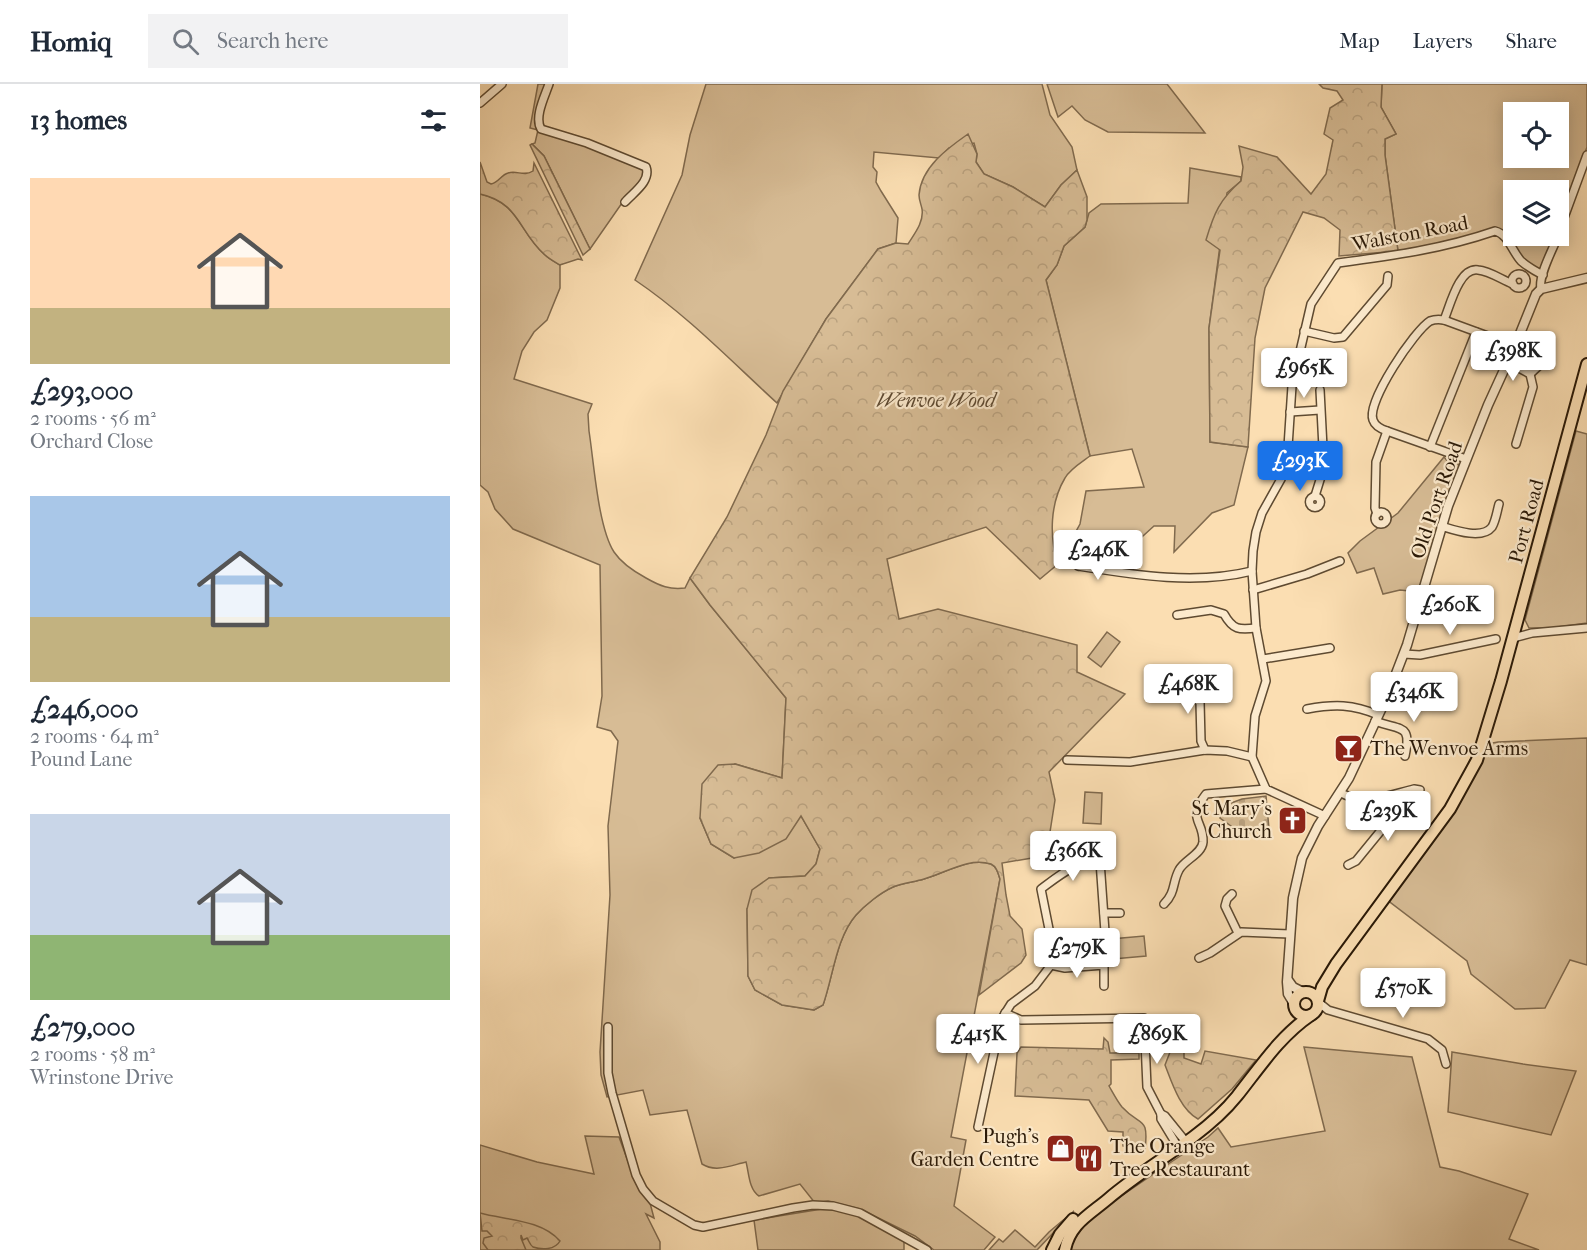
<!DOCTYPE html>
<meta charset="utf-8">
<style>
body{margin:0;font-family:"IM FELL French Canon",serif;background:#f2f2f3;color:#1f2937;height:100vh;display:flex;flex-direction:column;font-size:22px;white-space:nowrap}
*{box-sizing:border-box;margin:0}
p{font-size:20px;color:#747a83}
.icon{flex:none;width:33px;height:33px;fill:none;stroke:currentColor;stroke-width:2;stroke-linecap:round;stroke-linejoin:round}
.map{position:relative;flex:1;overflow:hidden}
.drawer{display:flex;flex-direction:column;background:#fff;width:480px}
.drawer>*{flex:none}
.tools{position:absolute;left:1023px;top:18px;display:grid;gap:12px}
.tools a{display:grid;place-items:center;width:66px;height:66px;border-radius:0px;background:#fff;box-shadow:0 3px 15px #0003;font-size:30px}
.price{position:absolute;translate:-50% -51px;padding:0 14px;border-radius:6px;background:#fff;color:#222;font-size:20px;line-height:39px;filter:drop-shadow(0 2px 3px #0008)}
.price::after{content:'';position:absolute;left:50%;top:36px;width:18px;height:14px;margin-left:-9px;background:inherit;clip-path:polygon(0 0,100% 0,50% 100%)}
.price.selected{background:#1a73e8;color:#fff}
ul{padding:0;list-style:none}
li{display:grid;align-content:center;gap:12px;height:318px;padding:0 30px}
li span{display:grid;place-items:center;height:186px;border-radius:0px;color:#555}
li>.icon{margin-inline-start:auto}
span .icon{width:108px;height:108px;fill:#fffc;stroke-width:1}
li b{font-size:26px}
h2{display:flex;justify-content:space-between;align-items:center;height:72px;padding:0 30px;font-size:26px}
header{display:flex;align-items:center;gap:36px;box-sizing:border-box;height:84px;padding:0 30px;background:#fff;border-bottom:2px solid #e0e1e3}
header strong{font-size:28px}
nav{display:flex;gap:33px;margin-inline-start:auto;font-size:21px}
.search{width:420px;height:54px;background:#f2f2f3;display:flex;align-items:center;gap:15px;box-sizing:border-box;padding:0 21px;border-radius:0px;color:#747a83;font-size:22px}
main{display:flex;flex:1;min-height:0}
.map>svg:first-child{display:block}
.green{fill:#d7bc95;stroke:#806a4e;stroke-width:1.5;fill-rule:evenodd}
.forest{fill:url(#forest-crowns);stroke:#806a4e;stroke-width:1.5}
.cemetery{fill:url(#cemetery-stones);stroke:#806a4e;stroke-width:1.5}
.lines{fill:none;stroke-linecap:round;stroke-linejoin:round}
.minor-casing{stroke:#5e4a31;stroke-width:10}
.tertiary-casing{stroke:#5e4a31;stroke-width:11}
.primary-casing{stroke:#291806;stroke-width:14}
.minor{stroke:#fceacd;stroke-width:7}
.tertiary{stroke:#fceacd;stroke-width:8}
.primary{stroke:#fbdeb2;stroke-width:10}
.labels{text-anchor:middle;stroke-width:4.5;stroke-linejoin:round;paint-order:stroke}
.street-label{font-size:20px;fill:#291806;stroke:#fceacd}
.park-label{font-size:20px;font-style:italic;fill:#5d4931;stroke:#fceacd}
.poi-label{font-size:20px;fill:#291806;stroke:#fceacd;text-anchor:start}
</style>
<header>
<strong>Homiq</strong>
<div class="search"><svg class="icon" aria-label="search" viewBox="0 0 24 24"><circle cx="10" cy="10" r="6"/><path d="M15 15l6 6"/></svg>Search here</div>
<nav><a>Map</a><a>Layers</a><a>Share</a></nav>
</header>
<main>
<section class="drawer">
<h2>13 homes<svg class="icon" aria-label="filters" viewBox="0 0 24 24"><path d="M4 7h16M4 17h16"/><circle cx="9" cy="7" r="2"/><circle cx="15" cy="17" r="2"/></svg></h2>
<ul>
<li><span style="background:linear-gradient(#ffd9b3 70%,#c2b280 0)"><svg class="icon" aria-label="home" viewBox="0 0 24 24"><path d="M3 11l9-7 9 7M6 9v11h12V9"/></svg></span><div><b>£293,000</b><p>2 rooms · 56 m²</p><p>Orchard Close</p></div></li>
<li><span style="background:linear-gradient(#a9c7e8 65%,#c2b280 0)"><svg class="icon" aria-label="home" viewBox="0 0 24 24"><path d="M3 11l9-7 9 7M6 9v11h12V9"/></svg></span><div><b>£246,000</b><p>2 rooms · 64 m²</p><p>Pound Lane</p></div></li>
<li><span style="background:linear-gradient(#c9d6e8 65%,#8fb573 0)"><svg class="icon" aria-label="home" viewBox="0 0 24 24"><path d="M3 11l9-7 9 7M6 9v11h12V9"/></svg></span><div><b>£279,000</b><p>2 rooms · 58 m²</p><p>Wrinstone Drive</p></div></li>
</ul>
</section>
<div class="map">
<svg width="1107" height="1166" viewBox="0 0 1107 1166">
<defs>
<pattern id="forest-crowns" width="20" height="18" patternUnits="userSpaceOnUse" patternTransform="scale(1.5)"><rect width="20" height="18" fill="#d7bc95"/><path d="M2 6a3 3 0 1 1 6 0M12 15a3 3 0 1 1 6 0" fill="none" stroke="#b9a17f"/></pattern>
<pattern id="cemetery-stones" width="16" height="16" patternUnits="userSpaceOnUse" patternTransform="scale(1.5)"><rect width="16" height="16" fill="#d7bc95"/><path d="M2 7V4a2 2 0 0 1 4 0v3zM10 15v-3a2 2 0 0 1 4 0v3z" fill="#b9a17f"/></pattern>
</defs>
<rect width="100%" height="100%" fill="#fbdeb2"/>
<filter id="stains"><feTurbulence type="fractalNoise" baseFrequency=".00333" numOctaves="4"/><feColorMatrix values="0 0 0 0 .2 0 0 0 0 .09 0 0 0 0 .02 0 0 0 .5 -.17"/></filter>
<radialGradient id="worn" r=".72"><stop offset=".6" stop-color="#630" stop-opacity="0"/><stop offset="1" stop-color="#630" stop-opacity=".3"/></radialGradient>
<g class="green">
<path d="M58,0h10l-11,40 109,46 -1,9 -23,24 -32,46 -46,-93 -12,-12 3,-1 3,-13 -8,-2z"/>
<path d="M226,0h336l8,31 22,32 5,23 -16,15 -16,22 -32,-20 -29,-13 -8,-12 1,-8 -3,-11 -25,5 -10,10 -65,-6 -1,15 4,5 -1,10 5,9 17,27 -2,25 -18,6 -52,70 -49,84c-46,-42 -90,-88 -142,-123l47,-105 8,-40z"/>
<path d="M567,0h120l38,49 -97,-1 -23,-12 -13,-14 -14,11z"/>
<path d="M902,0h205v63l-28,80 -1,-37h-44v46h41l-14,32 -4,1 -15,-11 -20,-27 -80,19 -24,1 -13,-96v-16l11,-5 -15,-27zM1034,28h44v46h-44z"/>
<path d="M710,84l51,9v4l-14,12 -18,135 1,114 38,5 -14,58 -22,8 -38,39 1,-26h-21l-42,38h-54l22,-40 6,-33 58,-4 -12,-38 -42,7 -44,-176 11,-15 7,-19 21,-19 4,-14 12,-9 87,-1z"/>
<path d="M0,110c41,10 38,37 64,60 5,5 11,8 16,11v23l-13,32 -13,12 -12,19 -8,28 78,25 -4,10 1,17c5,32 9,96 25,121 8,12 21,20 32,26 14,8 24,12 39,10l5,-10 20,27 76,93 -4,80 -47,-14 -35,54 11,26 23,14 67,-42 19,33 -4,15 -11,12 -36,2 -22,31 1,67 7,14 27,15 32,5 9,-5c10,-28 13,-67 33,-90 9,-10 25,-23 37,-28 10,-4 21,-5 31,-8 22,-6 44,-22 67,-15 6,3 7,9 9,15l-49,258 15,3 -12,66 41,31 -11,13h-50l-19,-14 -55,-27 -32,-8 -13,2 -15,-19 -41,12c-10,-6 -10,-23 -13,-34 -14,3 -30,11 -44,2l-15,-54 -37,5 -7,-25 -36,7 -6,-22 -1,-23 10,-157 -2,-69 10,-85 -7,-10 -14,-4 5,-31 -2,-131 -87,-36 -18,-20 -7,-17 -8,-7z"/>
<path d="M1096,347l11,3v189l-37,5h-21l-4,-8z"/>
<path d="M964,373l5,6 7,-2 4,6 -42,125 -18,-2 -17,4 -9,-26 -17,5 -9,-20 12,-12 38,-28z"/>
<path d="M627,548l13,10 -19,25 -13,-10z"/>
<path d="M1107,654v227l-17,-5 -25,48 -30,1 -44,-35 -4,-13 -85,-65 61,-82 34,-68 21,-4z"/>
<path d="M605,708l17,1 -1,31 -18,-1z"/>
<path d="M664,852l2,20 -33,3 -2,-20z"/>
<path d="M824,963l108,10 28,110 19,4 69,23 -19,45 30,11h-468l1,-7 17,-25 119,-81 10,-9 13,19 94,-16z"/>
<path d="M972,968l71,12 53,7 -25,64 -103,-23z"/>
<path d="M105,1052l34,1 14,38 17,28 4,15 -8,-4 14,28v8h-180v-105l57,17 57,12z"/>
<path d="M348,1124l33,7 43,24v11h-146l-4,-30z"/>
<path d="M594,1127l-37,39h-48l10,-11 4,3 12,-12 20,17 14,-15z"/>
</g>
<g class="forest">
<path d="M839,0h63l-1,23 15,27 -11,5v16l13,96 -59,5 1,-26 -16,-12 -21,-6 -38,76 -10,50 -7,109 -38,-5 -1,-114 11,-78 -14,-10c8,-27 14,-41 35,-59l2,-14 -4,-21 38,11 34,37 15,-20 7,-34 -9,-6 6,-26 13,-8 -6,-9 -14,-3z"/>
<path d="M488,50l9,20 -1,8 8,12 29,13 32,20 16,-22 16,-15 10,27v23l-2,7 -21,19 -7,19 -11,15 44,176c-8,6 -20,13 -25,22 -15,25 -16,59 -7,86l-18,15 -54,-52 -99,32 12,60 39,-10 139,36v27l48,22 -76,78 6,28 -8,51 -9,6 -36,6 4,32 4,21 12,13 4,26 -5,8 -42,32 21,-116c-2,-6 -3,-12 -9,-15 -23,-7 -45,9 -67,15 -10,3 -21,4 -31,8 -13,6 -28,18 -37,28 -20,23 -23,62 -33,90l-9,5 -32,-5 -27,-15 -7,-14 -1,-67 5,-19 17,-12 36,-2 11,-12 4,-15 -19,-33 -15,23 -27,14 -25,5 -23,-14 -11,-26 2,-34 16,-19 17,-1 47,14 4,-80 -76,-93 -20,-27 37,-61 39,-82 17,-44 43,-72 52,-70 18,-6 12,1c7,-11 16,-22 14,-35 -1,-5 -3,-9 -3,-14 2,-28 29,-47 49,-61z"/>
<path d="M52,60l12,12 46,93 -7,6 -53,-110z"/>
<path d="M0,78l7,20 4,2c8,-2 10,-9 17,-11 9,-3 16,4 25,-2l1,-8 48,97 -4,-1 -18,6c-5,-3 -11,-6 -16,-11 -25,-22 -25,-52 -64,-60z"/>
<path d="M624,954l4,4 2,11h29v6l-28,1v24l-2,2c4,7 8,15 13,21 19,21 27,7 23,44l-22,-5v-14l-15,-1 -19,-31 -74,-4 2,-43 4,-6 82,2z"/>
<path d="M704,962v12l17,6 4,-13 51,9 -24,29 -34,30c-18,-10 -26,-36 -33,-54l7,-18z"/>
<path d="M0,1129c24,7 61,6 80,28 -5,9 -18,9 -27,6 -3,-2 -4,-6 -6,-9l-4,2 -2,-5v3l5,12h-38l-5,-7 1,-5 8,-2 -5,-5h-5z"/>
</g>
<path class="cemetery" d="M786,712l3,33 -27,5 -22,-16v-11l22,-8z"/>
<g class="lines">
<defs>
<g id="minor">
<path d="M69,0c-4,12 -15,33 -8,45l46,14 59,24c5,14 -12,25 -21,35"/>
<path d="M0,19l22,-19"/>
<path d="M1078,150l29,-79"/>
<circle cx="1039" cy="197" r="7"/>
<path d="M1061,205c-3,-13 12,-40 17,-53"/>
<path d="M964,236c6,-14 15,-53 34,-50 12,1 24,10 35,14"/>
<path d="M824,247l30,7 9,-1 44,-52 1,-9"/>
<path d="M1028,278l22,12 3,13 -17,57"/>
<path d="M1050,290l15,-14"/>
<path d="M810,328l30,-2"/>
<path d="M950,363l46,-115"/>
<path d="M986,375l-79,-28c-6,-2 -12,-5 -14,-11 -7,-18 42,-90 57,-99 5,-2 9,-2 14,-1l71,26"/>
<path d="M835,412l9,-29 -4,-77"/>
<circle cx="835" cy="418" r="5.5"/>
<circle cx="901" cy="434" r="6"/>
<path d="M897,430l-2,-6 1,-46 11,-31"/>
<path d="M961,442c13,4 41,14 51,1 4,-7 5,-16 7,-23"/>
<path d="M598,482c57,9 118,19 174,5"/>
<path d="M773,506l54,-16 33,-13"/>
<path d="M697,531l34,-5 13,4c9,16 15,16 32,14"/>
<path d="M1033,554l19,-5 55,-5"/>
<path d="M924,570l16,1 76,-16"/>
<path d="M783,575l67,-11"/>
<path d="M675,607h29l16,11 1,39 4,9"/>
<path d="M827,625c27,-5 46,-5 71,6"/>
<path d="M895,637c26,10 37,2 30,35"/>
<path d="M587,676l63,2 75,-12 22,1 25,6"/>
<path d="M861,709c24,13 48,2 73,-4l6,1"/>
<path d="M845,732l-59,-27 -14,-32 3,-41 11,-35 -10,-53 -4,-57 1,-20 3,-19 6,-19 19,-34 6,-17 5,-76 19,-82 27,-41c53,-7 105,-14 157,-32 13,3 17,20 26,30 7,6 14,10 22,14"/>
<path d="M868,781l8,-4 27,-33 -5,-31"/>
<path d="M752,810l-5,5 -2,7 13,27"/>
<path d="M684,820c12,-12 8,-21 15,-34 5,-10 23,-16 24,-28 1,-22 -17,-22 3,-48l60,-5"/>
<path d="M624,829h16"/>
<path d="M719,874l11,-5 31,-21 49,2"/>
<path d="M571,881l14,3 39,-3v21"/>
<path d="M838,918l10,8 100,29 14,11 4,14"/>
<path d="M525,929l16,7 123,-2 3,69 14,27v5l17,28"/>
<path d="M128,943v46l4,20 24,82 7,14 10,12 41,24 9,2 90,-19 20,-3 20,1 27,7 67,37"/>
<path d="M663,946l45,1"/>
<path d="M681,1030l4,2 21,26"/>
<path d="M498,1043l23,-107 10,-16 24,-18 16,-21 2,-16 -12,-60c19,-14 35,-28 59,-28l5,71"/>
</g>
<g id="tertiary">
<path d="M808,896l5,7 10,5"/>
<path d="M814,920l-6,-10 -1,-12 6,-84 9,-40 16,-32 31,-48 38,-81 20,-52 41,-139 40,-101 27,-59 21,-52 5,-5 46,-11"/>
</g>
<g id="primary">
<circle cx="826" cy="920" r="12"/>
<path d="M838,917l4,-14 14,-23 114,-155 27,-49 24,-79 86,-317"/>
<path d="M572,1166l8,-16 13,-15"/>
<path d="M585,1166c5,-26 24,-35 43,-51 27,-23 57,-41 85,-62 16,-12 32,-26 44,-41 23,-29 43,-60 74,-81"/>
</g>
</defs>
<use href="#minor" class="minor-casing"/>
<use href="#tertiary" class="tertiary-casing"/>
<use href="#primary" class="primary-casing"/>
<use href="#minor" class="minor"/>
<use href="#tertiary" class="tertiary"/>
<use href="#primary" class="primary"/>
</g>
<defs>
<symbol id="bar-square" viewBox="-11 -11 22 22"><rect x="-9" y="-9" width="18" height="18" rx="4" fill="#8f2418" stroke="#fceacd"/><path d="M-6-5H6L.8 .8V4.5H3.5V6h-7V4.5H-.8V.8Z" fill="#fff"/></symbol>
<symbol id="church-square" viewBox="-11 -11 22 22"><rect x="-9" y="-9" width="18" height="18" rx="4" fill="#8f2418" stroke="#fceacd"/><path d="M-1.2-6h2.4v3.5h3.3v2.4h-3.3V6h-2.4V-.1h-3.3v-2.4h3.3Z" fill="#fff"/></symbol>
<symbol id="shop-square" viewBox="-11 -11 22 22"><rect x="-9" y="-9" width="18" height="18" rx="4" fill="#8f2418" stroke="#fceacd"/><path d="M-5-2.5h2.3a2.7 3.5 0 0 1 5.4 0H5L5.5 6h-11ZM-1.5-2.5h3a1.5 2.3 0 0 0-3 0Z" fill="#fff"/></symbol>
<symbol id="restaurant-square" viewBox="-11 -11 22 22"><rect x="-9" y="-9" width="18" height="18" rx="4" fill="#8f2418" stroke="#fceacd"/><path d="M-5-6h1v4h1v-4h1v4h1v-4h1v5L-1.5 .5V6h-2V.5L-5-1ZM5-6V6H3V1.5H1.5Q1.5-4 5-6Z" fill="#fff"/></symbol>
</defs>
<g fill-rule="evenodd">
<use href="#bar-square" x="852" y="648" width="33" height="33"/>
<use href="#church-square" x="796" y="720" width="33" height="33"/>
<use href="#shop-square" x="564" y="1048" width="33" height="33"/>
<use href="#restaurant-square" x="592" y="1058" width="33" height="33"/>
</g>
<g class="labels">
<g class="street-label">
<text transform="translate(930 149) rotate(-11)" y="7">Walston Road</text>
<text transform="translate(956 416) rotate(-71)" y="7">Old Port Road</text>
<text transform="translate(1046 437) rotate(-75)" y="7">Port Road</text>
</g>
<g class="park-label">
<text x="456" y="323">Wenvoe Wood</text>
</g>
<g class="poi-label">
<text x="890" y="671">The Wenvoe Arms</text>
<text x="792" y="731" text-anchor="end">St Mary's<tspan x="792" dy="23">Church</tspan></text>
<text x="559" y="1059" text-anchor="end">Pugh's<tspan x="559" dy="23">Garden Centre</tspan></text>
<text x="630" y="1069">The Orange<tspan x="630" dy="23">Tree Restaurant</tspan></text>
</g>
</g>
<rect width="100%" height="100%" filter="url(#stains)"/>
<rect width="100%" height="100%" fill="url(#worn)"/>
</svg>
<div class="tools">
<a><svg class="icon" aria-label="locate" viewBox="0 0 24 24"><circle cx="12" cy="12" r="6"/><path d="M12 2v4M12 18v4M2 12h4M18 12h4"/></svg></a>
<a><svg class="icon" aria-label="layers" viewBox="0 0 24 24"><path d="M12 4l9 5-9 5-9-5zM3 14l9 5 9-5"/></svg></a>
</div>
<b class="price" style="left:1033px;top:298px">£398K</b>
<b class="price" style="left:824px;top:315px">£965K</b>
<b class="price selected" style="left:820px;top:408px">£293K</b>
<b class="price" style="left:618px;top:497px">£246K</b>
<b class="price" style="left:970px;top:552px">£260K</b>
<b class="price" style="left:708px;top:631px">£468K</b>
<b class="price" style="left:934px;top:639px">£346K</b>
<b class="price" style="left:908px;top:758px">£239K</b>
<b class="price" style="left:593px;top:798px">£366K</b>
<b class="price" style="left:597px;top:895px">£279K</b>
<b class="price" style="left:923px;top:935px">£570K</b>
<b class="price" style="left:498px;top:981px">£415K</b>
<b class="price" style="left:677px;top:981px">£869K</b>
</div>
</main>
